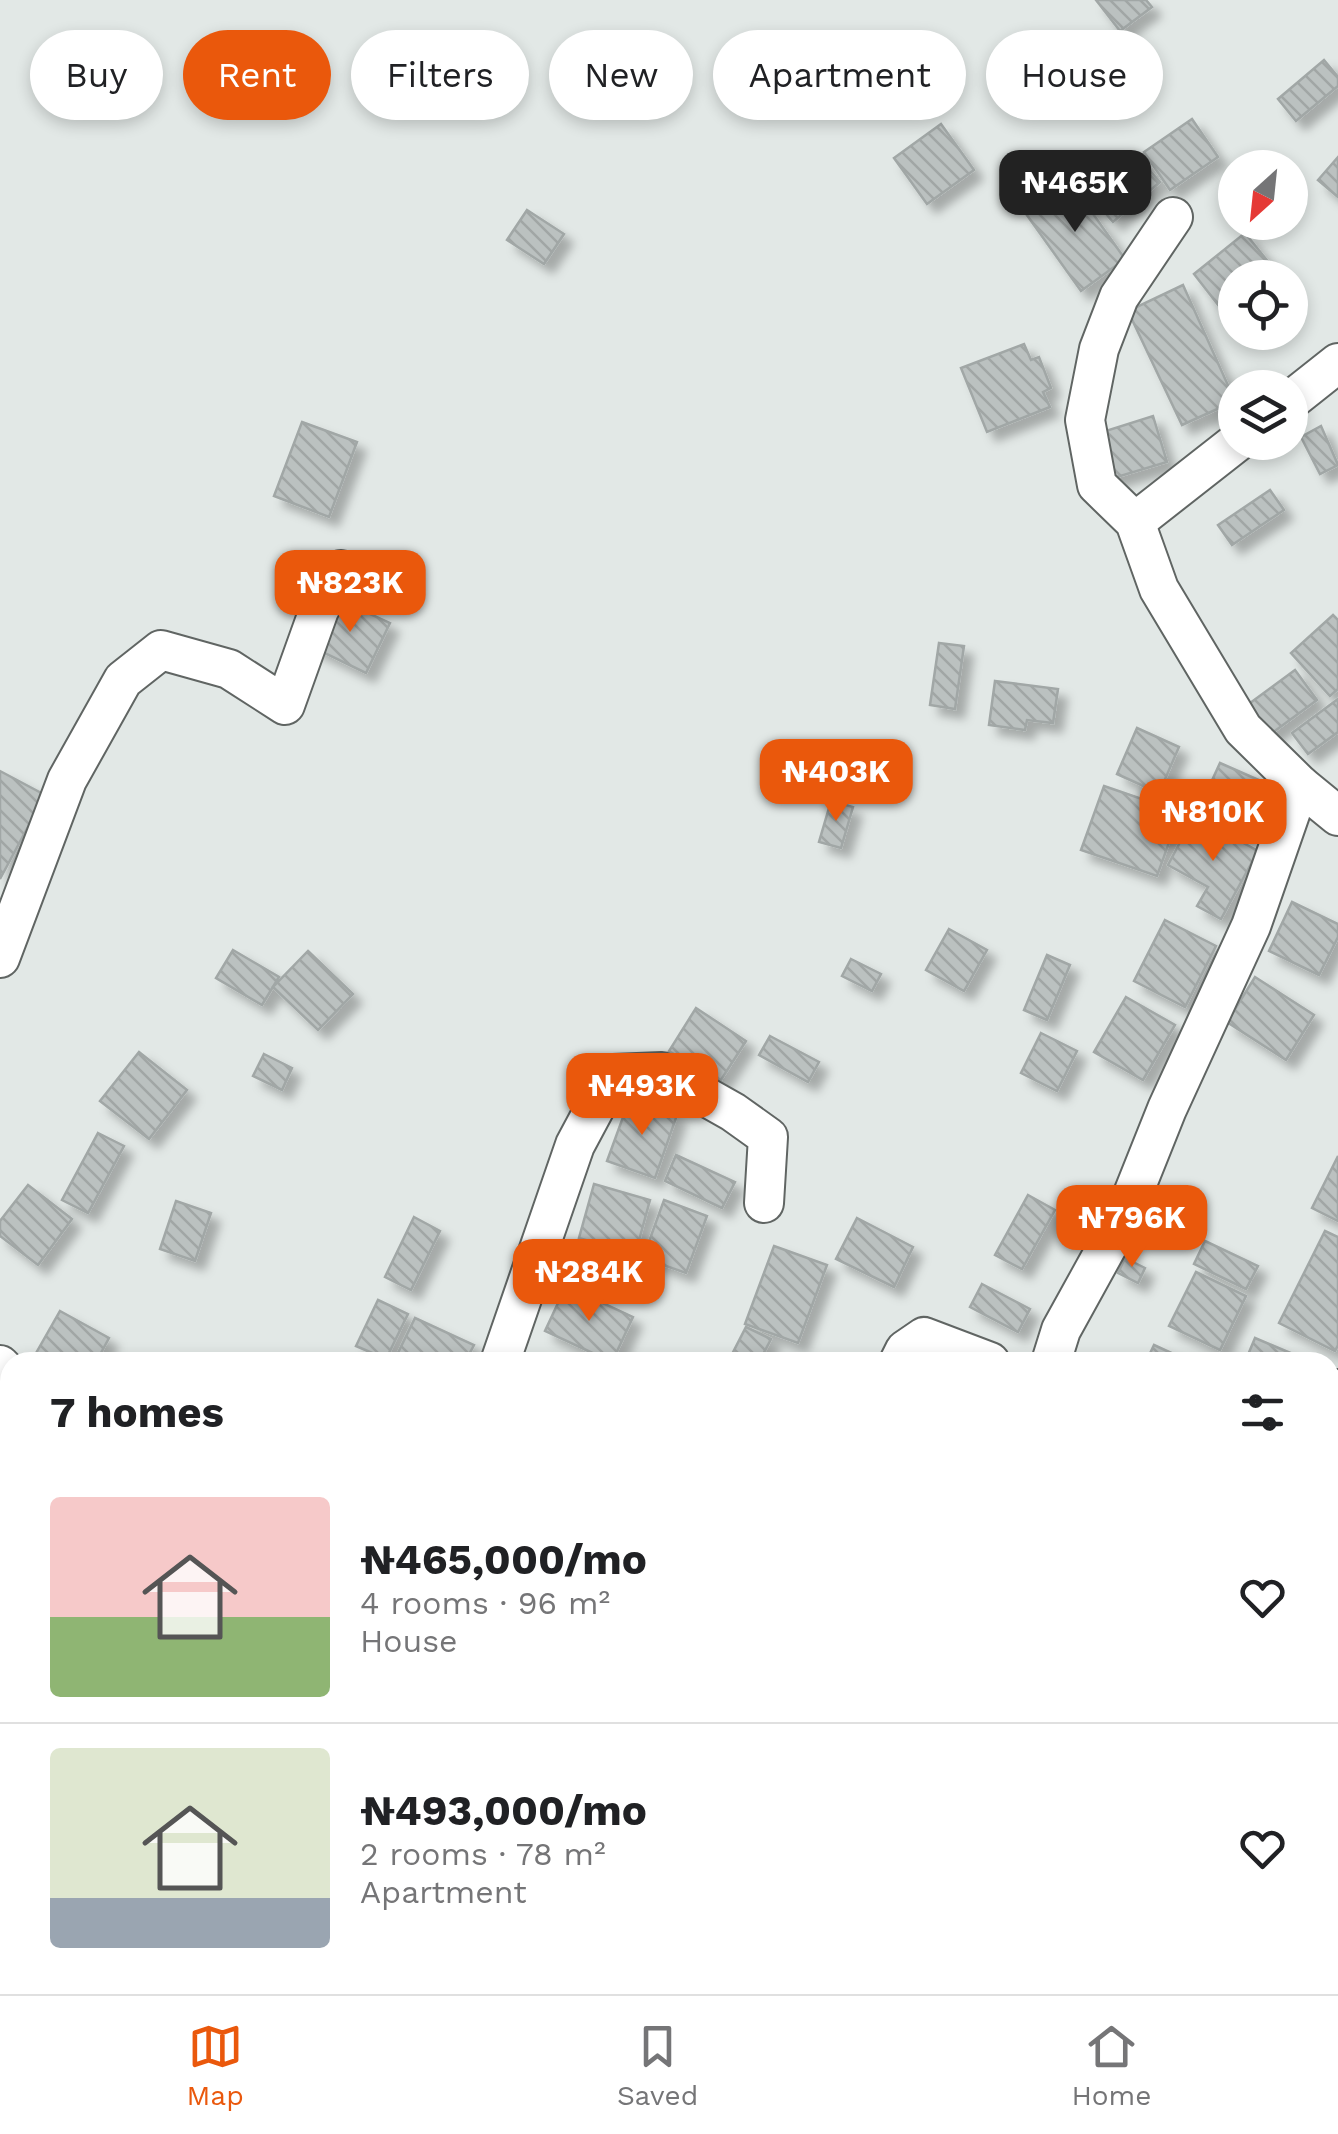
<!DOCTYPE html>
<meta charset="utf-8">
<style>
body{margin:0;font-family:"Work Sans",sans-serif;background:#f2f2f2;color:#202124;height:100vh;display:flex;flex-direction:column;font-size:38px;white-space:nowrap}
*{box-sizing:border-box;margin:0}
p{font-size:32px;color:#757577}
.icon{flex:none;width:55px;height:55px;fill:none;stroke:currentColor;stroke-width:2;stroke-linecap:round;stroke-linejoin:round}
.map{position:relative;flex:1;overflow:hidden}
.side{position:absolute;left:0px;top:1352px;width:1340px;height:642px;display:flex;flex-direction:column;background:#fff;border-radius:30px 30px 0 0;box-shadow:0 5px 15px #0003}
.side>*{flex:none}
.banner{position:absolute;left:30px;top:30px;width:1280px;height:90px;display:flex;gap:20px}
.needle{width:65px;rotate:207deg}
.controls{position:absolute;left:1218px;top:150px;display:grid;gap:20px}
.controls a{display:grid;place-items:center;width:90px;height:90px;border-radius:50%;background:#fff;box-shadow:0 5px 15px #0003;font-size:50px}
.price{position:absolute;translate:-50% -85px;padding:0 22px;border-radius:20px;background:#ea580c;color:#fff;font-size:32px;line-height:65px;filter:drop-shadow(0 2px 5px #0008)}
.price::after{content:'';position:absolute;left:50%;top:60px;width:30px;height:22px;margin-left:-15px;background:inherit;clip-path:polygon(0 0,100% 0,50% 100%)}
.price.current{background:#222;color:#fff}
ul{padding:0;list-style:none}
li{display:flex;align-items:center;gap:30px;height:250px;padding:0 50px}
li+li{border-top:2px solid #e0e0e0}
li span{display:grid;place-items:center;flex:none;width:280px;height:200px;border-radius:10px;color:#555}
li>.icon{margin-inline-start:auto}
span .icon{width:120px;height:120px;fill:#fffc;stroke-width:1}
li b{font-size:42px}
h2{display:flex;justify-content:space-between;align-items:center;height:120px;padding:0 50px;font-size:42px}
.chip{padding:0 35px;border-radius:45px;background:#fff;box-shadow:0 5px 15px #0003;font-size:35px;line-height:90px}
.chip.current{background:#ea580c;color:#fff}
.tabs{display:flex;justify-content:space-around;align-items:center;height:140px;border-top:2px solid #e0e0e0;background:#fff;font-size:28px;color:#757577}
.tabs a{display:grid;justify-items:center;gap:5px}
.tabs .current{color:#ea580c}
.map>svg:first-child{display:block}
.building{fill:url(#building-back-hatch);stroke:#a1a7a6;stroke-width:2.5;filter:url(#shadow)}
.lines{fill:none;stroke-linecap:round;stroke-linejoin:round}
.minor-casing{stroke:#606563;stroke-width:42}
.minor{stroke:#fff;stroke-width:38}
</style>
<div class="map">
<svg width="1338" height="1994" viewBox="0 0 1338 1994">
<defs>
<pattern id="building-back-hatch" width="6" height="6" patternUnits="userSpaceOnUse" patternTransform="scale(2.5)"><rect width="6" height="6" fill="#bbc1c0"/><path d="M-1 5l2 2M0 0l6 6M5-1l2 2" fill="none" stroke="#a1a6a5"/></pattern>
<filter id="shadow"><feDropShadow dx="9" dy="9" stdDeviation="5" flood-color="#0004"/></filter>
</defs>
<rect width="100%" height="100%" fill="#e2e8e6"/>
<g class="building">
<path d="M1096,0h50l6,7 -32,24z"/>
<path d="M1072,41l21,28 -42,31 -21,-28z"/>
<path d="M1324,60l14,17v9l-42,35 -18,-22z"/>
<path d="M1192,119l26,38 -48,33 -26,-38z"/>
<path d="M941,124l33,46 -47,34 -33,-46z"/>
<path d="M1338,157v40l-20,-17z"/>
<path d="M1139,158l21,24 -47,40 -21,-24z"/>
<path d="M1069,180l56,79 -44,32 -57,-80z"/>
<path d="M527,210l37,24 -20,30 -37,-24z"/>
<path d="M1245,233l33,41 -5,4h-38v30l-9,7 -32,-41z"/>
<path d="M1183,285l52,116 -53,24 -54,-114z"/>
<path d="M1024,344l7,16 8,-3 12,31 -8,4 7,15 -63,25 -26,-64z"/>
<path d="M1153,416l14,46 -60,18 -14,-45z"/>
<path d="M302,422l55,20 -28,75 -55,-21z"/>
<path d="M1321,426l17,39 -18,9 -19,-37z"/>
<path d="M1270,490l14,20 -52,35 -14,-20z"/>
<path d="M333,597l57,26 -24,50 -56,-27z"/>
<path d="M1333,615l5,5v69l-8,7 -39,-43z"/>
<path d="M939,643l25,3 -9,63 -25,-4z"/>
<path d="M1295,670l22,30 -49,36 -22,-30z"/>
<path d="M995,681l63,8 -5,34 -26,-3 -2,10 -36,-5z"/>
<path d="M1338,699v33l-30,22 -16,-21z"/>
<path d="M1137,728l42,19 -20,46 -42,-19z"/>
<path d="M825,753l22,9 -11,23 -21,-9z"/>
<path d="M1220,763l50,22 -20,47 -51,-23z"/>
<path d="M0,771l45,24 -45,84z"/>
<path d="M1104,786l76,26 -23,64 -76,-26z"/>
<path d="M831,801l22,6 -12,41 -22,-6z"/>
<path d="M1194,816l64,35 -37,68 -24,-13 11,-19 -40,-22z"/>
<path d="M1292,902l46,22v13l-19,38 -50,-24z"/>
<path d="M1165,920l51,26 -31,61 -51,-26z"/>
<path d="M949,929l38,21 -23,41 -38,-21z"/>
<path d="M233,950l46,27 -17,28 -46,-27z"/>
<path d="M308,951l45,43 -35,36 -45,-43z"/>
<path d="M1047,955l23,10 -23,55 -23,-10z"/>
<path d="M851,959l30,15 -9,17 -30,-15z"/>
<path d="M1255,977l59,38 -28,45 -59,-38z"/>
<path d="M1126,997l49,28 -32,55 -49,-28z"/>
<path d="M696,1008l50,33 -27,42 -50,-32z"/>
<path d="M1041,1033l36,18 -20,40 -36,-18z"/>
<path d="M770,1036l49,26 -11,20 -49,-27z"/>
<path d="M139,1052l48,38 -38,49 -49,-38z"/>
<path d="M264,1054l28,14 -10,22 -29,-14z"/>
<path d="M630,1098l47,17 -22,63 -48,-17z"/>
<path d="M98,1133l26,13 -36,67 -26,-13z"/>
<path d="M676,1155l59,27 -13,26 -57,-27z"/>
<path d="M1338,1156v65l-26,-13z"/>
<path d="M594,1184l56,16 -15,55 -56,-17z"/>
<path d="M28,1185l44,34 -34,46 -38,-29v-15z"/>
<path d="M1028,1195l27,15 -33,59 -27,-14z"/>
<path d="M664,1200l43,16 -21,57 -43,-15z"/>
<path d="M176,1201l35,12 -16,48 -35,-12z"/>
<path d="M414,1217l26,14 -29,59 -26,-13z"/>
<path d="M857,1218l56,29 -19,40 -58,-28z"/>
<path d="M1325,1231l13,6v108l-3,6 -56,-28z"/>
<path d="M1205,1241l53,25 -12,23 -52,-25z"/>
<path d="M774,1246l53,19 -29,78 -53,-19z"/>
<path d="M1125,1258l20,10 -7,15 -20,-10z"/>
<path d="M1196,1272l50,24 -26,54 -51,-24z"/>
<path d="M982,1284l48,25 -12,23 -48,-25z"/>
<path d="M566,1286l67,31 -21,45 -67,-31z"/>
<path d="M378,1300l30,14 -22,45 -30,-13z"/>
<path d="M60,1311l49,27 -13,24h-65z"/>
<path d="M415,1318l59,27 -9,17 -71,-1z"/>
<path d="M746,1327l25,12 -12,23h-31z"/>
<path d="M1255,1338l52,22 -1,2h-61z"/>
<path d="M1154,1345l37,17h-45z"/>
<path d="M0,1388l10,7v73l-4,6 -6,-5z"/>
<path d="M9,1704l1,46 -1,1 -9,-6v-28z"/>
<path d="M10,1803v44l-10,-7v-23z"/>
<path d="M0,1852l10,8v26l-10,13z"/>
<path d="M10,1934v44l-3,4 -7,-6v-29z"/>
<path d="M385,1985h80l-8,9h-61z"/>
<path d="M742,1985h50l-5,9h-26z"/>
<path d="M1072,1985h76l-4,9h-55z"/>
<path d="M1249,1985h34l-5,9h-20l-11,-7z"/>
</g>
<g class="lines">
<defs>
<g id="minor">
<path d="M1173,217l-54,80 -20,52 -14,71 12,65 38,37 24,67 84,140 57,56 38,31"/>
<path d="M1290,401l48,-38"/>
<path d="M1135,522l102,-80"/>
<path d="M0,958l67,-178 56,-100 38,-30 68,19 56,36 34,-95 22,-40"/>
<path d="M500,1362l75,-217 38,-71 49,-2 71,40 35,25 -4,66"/>
<path d="M899,1362l6,-12 19,-13 66,25"/>
<path d="M1051,1362l10,-32 64,-116 42,-105 84,-183 49,-141"/>
<path d="M0,1365l10,10"/>
<path d="M1330,1404l8,-15"/>
<path d="M1330,1540l8,4"/>
<path d="M0,1680l10,6"/>
<path d="M1330,1973l8,5"/>
<path d="M305,1985l7,9"/>
<path d="M1195,1994l5,-9"/>
</g>
</defs>
<use href="#minor" class="minor-casing"/>
<use href="#minor" class="minor"/>
</g>
</svg>
<div class="controls">
<a><svg class="needle" viewBox="-14 -14 28 28"><path d="M0-13l5 13h-10z" fill="#e53935"/><path d="M0 13l5-13h-10z" fill="#757577"/></svg></a>
<a><svg class="icon" aria-label="locate" viewBox="0 0 24 24"><circle cx="12" cy="12" r="6"/><path d="M12 2v4M12 18v4M2 12h4M18 12h4"/></svg></a>
<a><svg class="icon" aria-label="layers" viewBox="0 0 24 24"><path d="M12 4l9 5-9 5-9-5zM3 14l9 5 9-5"/></svg></a>
</div>
<b class="price current" style="left:1075px;top:235px">₦465K</b>
<b class="price" style="left:350px;top:635px">₦823K</b>
<b class="price" style="left:836px;top:824px">₦403K</b>
<b class="price" style="left:1213px;top:864px">₦810K</b>
<b class="price" style="left:642px;top:1138px">₦493K</b>
<b class="price" style="left:1132px;top:1270px">₦796K</b>
<b class="price" style="left:589px;top:1324px">₦284K</b>
<div class="banner">
<a class="chip">Buy</a>
<a class="chip current">Rent</a>
<a class="chip">Filters</a>
<a class="chip">New</a>
<a class="chip">Apartment</a>
<a class="chip">House</a>
</div>
<section class="side">
<h2>7 homes<svg class="icon" aria-label="filters" viewBox="0 0 24 24"><path d="M4 7h16M4 17h16"/><circle cx="9" cy="7" r="2"/><circle cx="15" cy="17" r="2"/></svg></h2>
<ul>
<li><span style="background:linear-gradient(#f6c9c9 60%,#8fb573 0)"><svg class="icon" aria-label="home" viewBox="0 0 24 24"><path d="M3 11l9-7 9 7M6 9v11h12V9"/></svg></span><div><b>₦465,000/mo</b><p>4 rooms · 96 m²</p><p>House</p></div><svg class="icon" aria-label="heart" viewBox="0 0 24 24"><path d="M12 20l-8-8c-3-5 5-10 8-4 3-6 11-1 8 4z"/></svg></li>
<li><span style="background:linear-gradient(#dfe7d0 75%,#9aa5b1 0)"><svg class="icon" aria-label="home" viewBox="0 0 24 24"><path d="M3 11l9-7 9 7M6 9v11h12V9"/></svg></span><div><b>₦493,000/mo</b><p>2 rooms · 78 m²</p><p>Apartment</p></div><svg class="icon" aria-label="heart" viewBox="0 0 24 24"><path d="M12 20l-8-8c-3-5 5-10 8-4 3-6 11-1 8 4z"/></svg></li>
</ul>
</section>
</div>
<nav class="tabs">
<a class="current"><svg class="icon" aria-label="map" viewBox="0 0 24 24"><path d="M3 6l6-2 6 2 6-2v14l-6 2-6-2-6 2zM9 4v14M15 6v14"/></svg>Map</a>
<a><svg class="icon" aria-label="saved" viewBox="0 0 24 24"><path d="M7 4h10v16l-5-4-5 4z"/></svg>Saved</a>
<a><svg class="icon" aria-label="home" viewBox="0 0 24 24"><path d="M3 11l9-7 9 7M6 9v11h12V9"/></svg>Home</a>
</nav>
